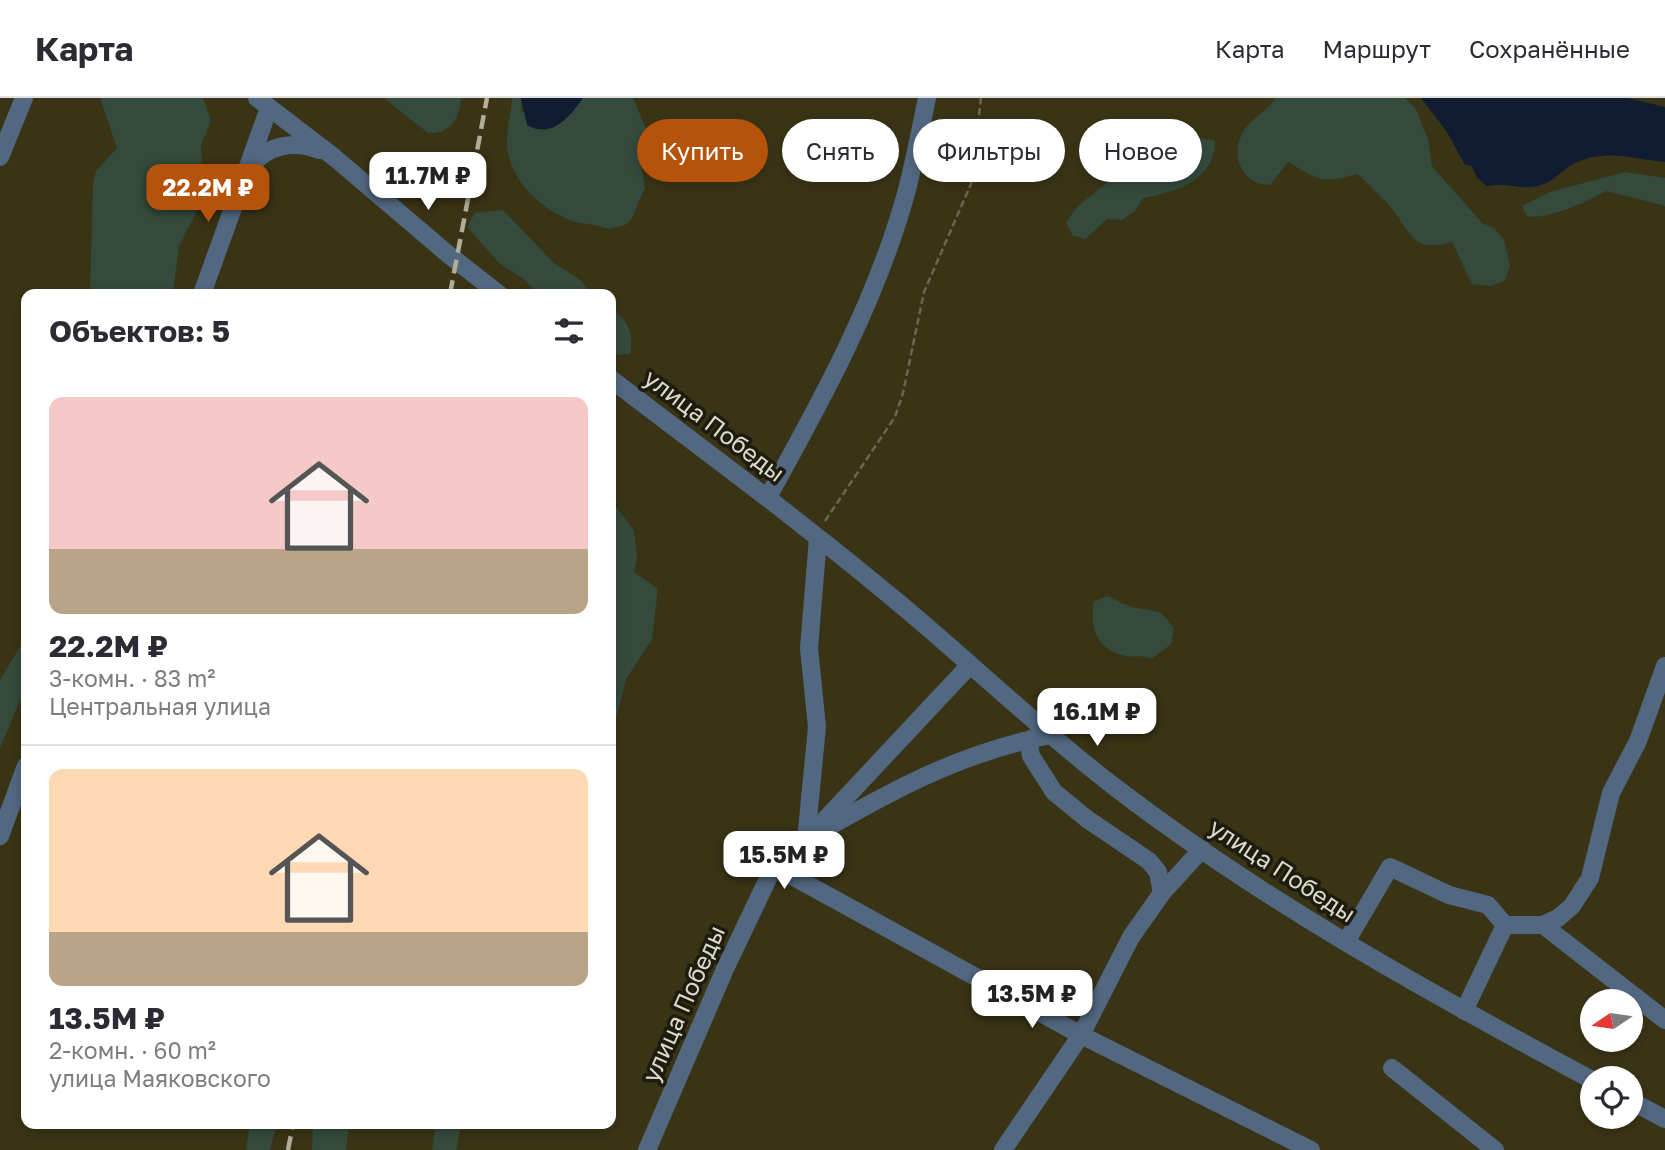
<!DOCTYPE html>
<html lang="ru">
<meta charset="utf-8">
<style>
body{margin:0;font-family:"Golos Text",sans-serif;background:#f2f2f3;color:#2b2b33;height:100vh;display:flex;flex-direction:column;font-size:26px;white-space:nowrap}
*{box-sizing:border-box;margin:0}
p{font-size:23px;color:#7c7c81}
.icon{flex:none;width:38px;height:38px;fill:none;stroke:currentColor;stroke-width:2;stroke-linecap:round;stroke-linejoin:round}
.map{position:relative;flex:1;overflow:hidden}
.details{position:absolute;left:21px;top:191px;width:595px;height:840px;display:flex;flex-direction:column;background:#fff;border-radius:14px;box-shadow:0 4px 10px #0003}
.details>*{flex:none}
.guide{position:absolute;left:637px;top:21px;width:665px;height:63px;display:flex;gap:14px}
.needle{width:46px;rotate:257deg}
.buttons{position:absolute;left:1580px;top:891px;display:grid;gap:14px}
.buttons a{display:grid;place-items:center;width:63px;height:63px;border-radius:50%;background:#fff;box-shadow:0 4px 10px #0003;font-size:35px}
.price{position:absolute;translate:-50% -60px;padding:0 16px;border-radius:14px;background:#fff;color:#222;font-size:23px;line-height:46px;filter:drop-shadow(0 2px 4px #0008)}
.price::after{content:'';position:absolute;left:50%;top:42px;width:21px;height:16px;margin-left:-10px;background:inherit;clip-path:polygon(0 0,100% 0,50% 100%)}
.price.active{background:#b45309;color:#fff}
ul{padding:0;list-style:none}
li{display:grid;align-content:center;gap:14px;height:371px;padding:0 28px}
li+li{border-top:2px solid #e1e1e2}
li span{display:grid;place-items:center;height:217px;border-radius:14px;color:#555}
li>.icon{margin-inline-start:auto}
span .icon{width:126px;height:126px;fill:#fffc;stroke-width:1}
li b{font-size:30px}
h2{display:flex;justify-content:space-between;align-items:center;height:84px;padding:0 28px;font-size:30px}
.chip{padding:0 24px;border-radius:32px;background:#fff;box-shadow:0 4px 10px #0003;font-size:24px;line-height:63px}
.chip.active{background:#b45309;color:#fff}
header{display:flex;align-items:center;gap:42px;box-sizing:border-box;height:98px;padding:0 35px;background:#fff;border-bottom:2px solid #e1e1e2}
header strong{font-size:33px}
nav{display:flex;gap:38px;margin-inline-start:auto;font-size:24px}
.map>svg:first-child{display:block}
.green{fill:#344a3c}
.water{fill:#101c32}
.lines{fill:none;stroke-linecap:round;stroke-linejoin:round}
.path{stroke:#6c674c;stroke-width:2.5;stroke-dasharray:7 3.5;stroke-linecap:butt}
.minor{stroke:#526881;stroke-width:18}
.rail{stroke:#b1ad98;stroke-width:4.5;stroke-dasharray:14 7;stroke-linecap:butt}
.labels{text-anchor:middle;stroke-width:7;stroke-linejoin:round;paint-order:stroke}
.street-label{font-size:24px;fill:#dddac8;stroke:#1e1c0f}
</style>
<header>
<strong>Карта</strong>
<nav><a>Карта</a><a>Маршрут</a><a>Сохранённые</a></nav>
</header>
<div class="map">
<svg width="1665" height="1052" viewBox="0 0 1665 1052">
<rect width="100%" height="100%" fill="#3a3416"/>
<g class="green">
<path d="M100,0h103l8,23 -10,24 2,45 -4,17 -20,39 -6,48h-83l3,-109 3,-14 21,-23z"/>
<path d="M384,0h77v3c-3,19 -11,33 -33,32z"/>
<path d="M512,0h9v14l62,-14h50l13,31 1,16 -6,21 4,22 -13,30 -7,7 -16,4c-14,-6 -29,-4 -42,-10 -29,-13 -56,-39 -60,-72 -1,-15 4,-34 5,-49z"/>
<path d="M1275,0h130l11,11 12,30 4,27 50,57 12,5 10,12 6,26 -5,14 -14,6 -19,-2 -20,-42c-38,10 -39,-5 -59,-32 -11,-13 -23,-24 -35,-36 -38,10 -37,7 -70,-12l-18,23c-32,-1 -42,-36 -22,-60 9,-10 20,-15 27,-27z"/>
<path d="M1197,39l18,4c0,39 -38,51 -72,57l-8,13 -13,9 -15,-1 -22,20 -12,-3 -7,-14 12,-16 68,-54z"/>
<path d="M1625,74l40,6v28l-58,-15c-18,9 -60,30 -80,25l-5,-10 28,-14z"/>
<path d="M503,112l51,53 25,16 13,15h-54l-13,-14 -25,-16 -33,-37 8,-14z"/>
<path d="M611,211c17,10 23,26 19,45l-12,1 -7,-5z"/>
<path d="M611,386l4,5v16l19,26 3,25 -3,16 24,17 -6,50 -26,40 -9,37 -6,11z"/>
<path d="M1107,498c8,3 17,9 25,11 24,6 27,-2 42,22l-3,15 -19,15c-11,-5 -16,-1 -27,-3 -28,-7 -36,-28 -31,-54z"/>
<path d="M26,539v49l-26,62v-68z"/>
<path d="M250,1026h27l-7,26h-24z"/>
<path d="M313,1026h36l-3,26h-34z"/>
<path d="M436,1026h25l-5,26h-24z"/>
</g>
<g class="water">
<path d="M521,0h62c-14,20 -32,41 -56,27z"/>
<path d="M1421,0h207l37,9v55c-33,-3 -60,-14 -92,2 -11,6 -20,18 -32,21 -19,6 -34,-3 -54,1l-10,-8 -5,-12 -7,-1 -18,-33z"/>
</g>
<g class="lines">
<path class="path" d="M825,423l70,-104 8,-24 21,-101 47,-108 10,-86"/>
<g class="minor">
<path d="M257,0l78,60 114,97 50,39"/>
<path d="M0,59l24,-59"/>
<path d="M250,69c17,-22 44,-27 69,-17"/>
<path d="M202,196l67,-186"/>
<path d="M611,281c95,73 191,143 283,220 75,62 145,130 222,189 149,114 312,204 476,292"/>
<path d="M768,399c55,-99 111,-201 140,-311 7,-29 13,-59 19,-88"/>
<path d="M818,440l-9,110 8,79 -11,113c79,-46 154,-88 245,-105"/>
<path d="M1033,640l-4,7 2,11 23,36 33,27 62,42 9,11 4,21"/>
<path d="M0,738l26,-70"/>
<path d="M774,768l307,169 230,115"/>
<path d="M1543,827l122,95"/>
<path d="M1346,844l44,-75 59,28 39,10 17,20"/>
<path d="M1464,913l41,-86h38l15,-7 14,-12 18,-28 21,-85 27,-52 27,-75"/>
<path d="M1392,970l103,82"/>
<path d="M1631,1003l34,18"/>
<path d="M647,1052l78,-181 49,-103 32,-26 164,-175"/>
<path d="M1003,1052l78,-115 50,-98 31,-44 40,-44"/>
</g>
<g class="rail">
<path d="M450,196l37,-196"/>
<path d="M288,1052l5,-26"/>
</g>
</g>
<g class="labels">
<g class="street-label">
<text transform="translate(714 328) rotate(37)" y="8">улица Победы</text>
<text transform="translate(1282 773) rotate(33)" y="8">улица Победы</text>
<text transform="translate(684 906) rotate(-66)" y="8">улица Победы</text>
</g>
</g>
</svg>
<div class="buttons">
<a><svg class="needle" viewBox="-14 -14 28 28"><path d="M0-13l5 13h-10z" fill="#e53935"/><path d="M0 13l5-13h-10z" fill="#7c7c81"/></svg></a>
<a><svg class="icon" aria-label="locate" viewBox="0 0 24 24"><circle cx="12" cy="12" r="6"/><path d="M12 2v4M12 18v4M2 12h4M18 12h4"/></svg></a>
</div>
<b class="price" style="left:428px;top:114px">11.7M ₽</b>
<b class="price active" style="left:208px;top:126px">22.2M ₽</b>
<b class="price" style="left:1097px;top:650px">16.1M ₽</b>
<b class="price" style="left:784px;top:793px">15.5M ₽</b>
<b class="price" style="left:1032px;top:932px">13.5M ₽</b>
<div class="guide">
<a class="chip active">Купить</a>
<a class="chip">Снять</a>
<a class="chip">Фильтры</a>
<a class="chip">Новое</a>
</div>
<section class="details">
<h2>Объектов: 5<svg class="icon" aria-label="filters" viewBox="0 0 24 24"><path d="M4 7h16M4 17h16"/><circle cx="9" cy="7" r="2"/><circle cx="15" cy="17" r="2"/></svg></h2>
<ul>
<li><span style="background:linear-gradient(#f6c9c9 70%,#b9a48a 0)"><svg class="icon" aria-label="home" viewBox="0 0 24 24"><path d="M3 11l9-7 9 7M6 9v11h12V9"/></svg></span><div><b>22.2M ₽</b><p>3-комн. · 83 m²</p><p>Центральная улица</p></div></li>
<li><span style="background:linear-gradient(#ffd9b3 75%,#b9a48a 0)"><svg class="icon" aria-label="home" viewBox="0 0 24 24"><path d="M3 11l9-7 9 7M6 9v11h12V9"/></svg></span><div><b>13.5M ₽</b><p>2-комн. · 60 m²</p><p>улица Маяковского</p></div></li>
</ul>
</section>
</div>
